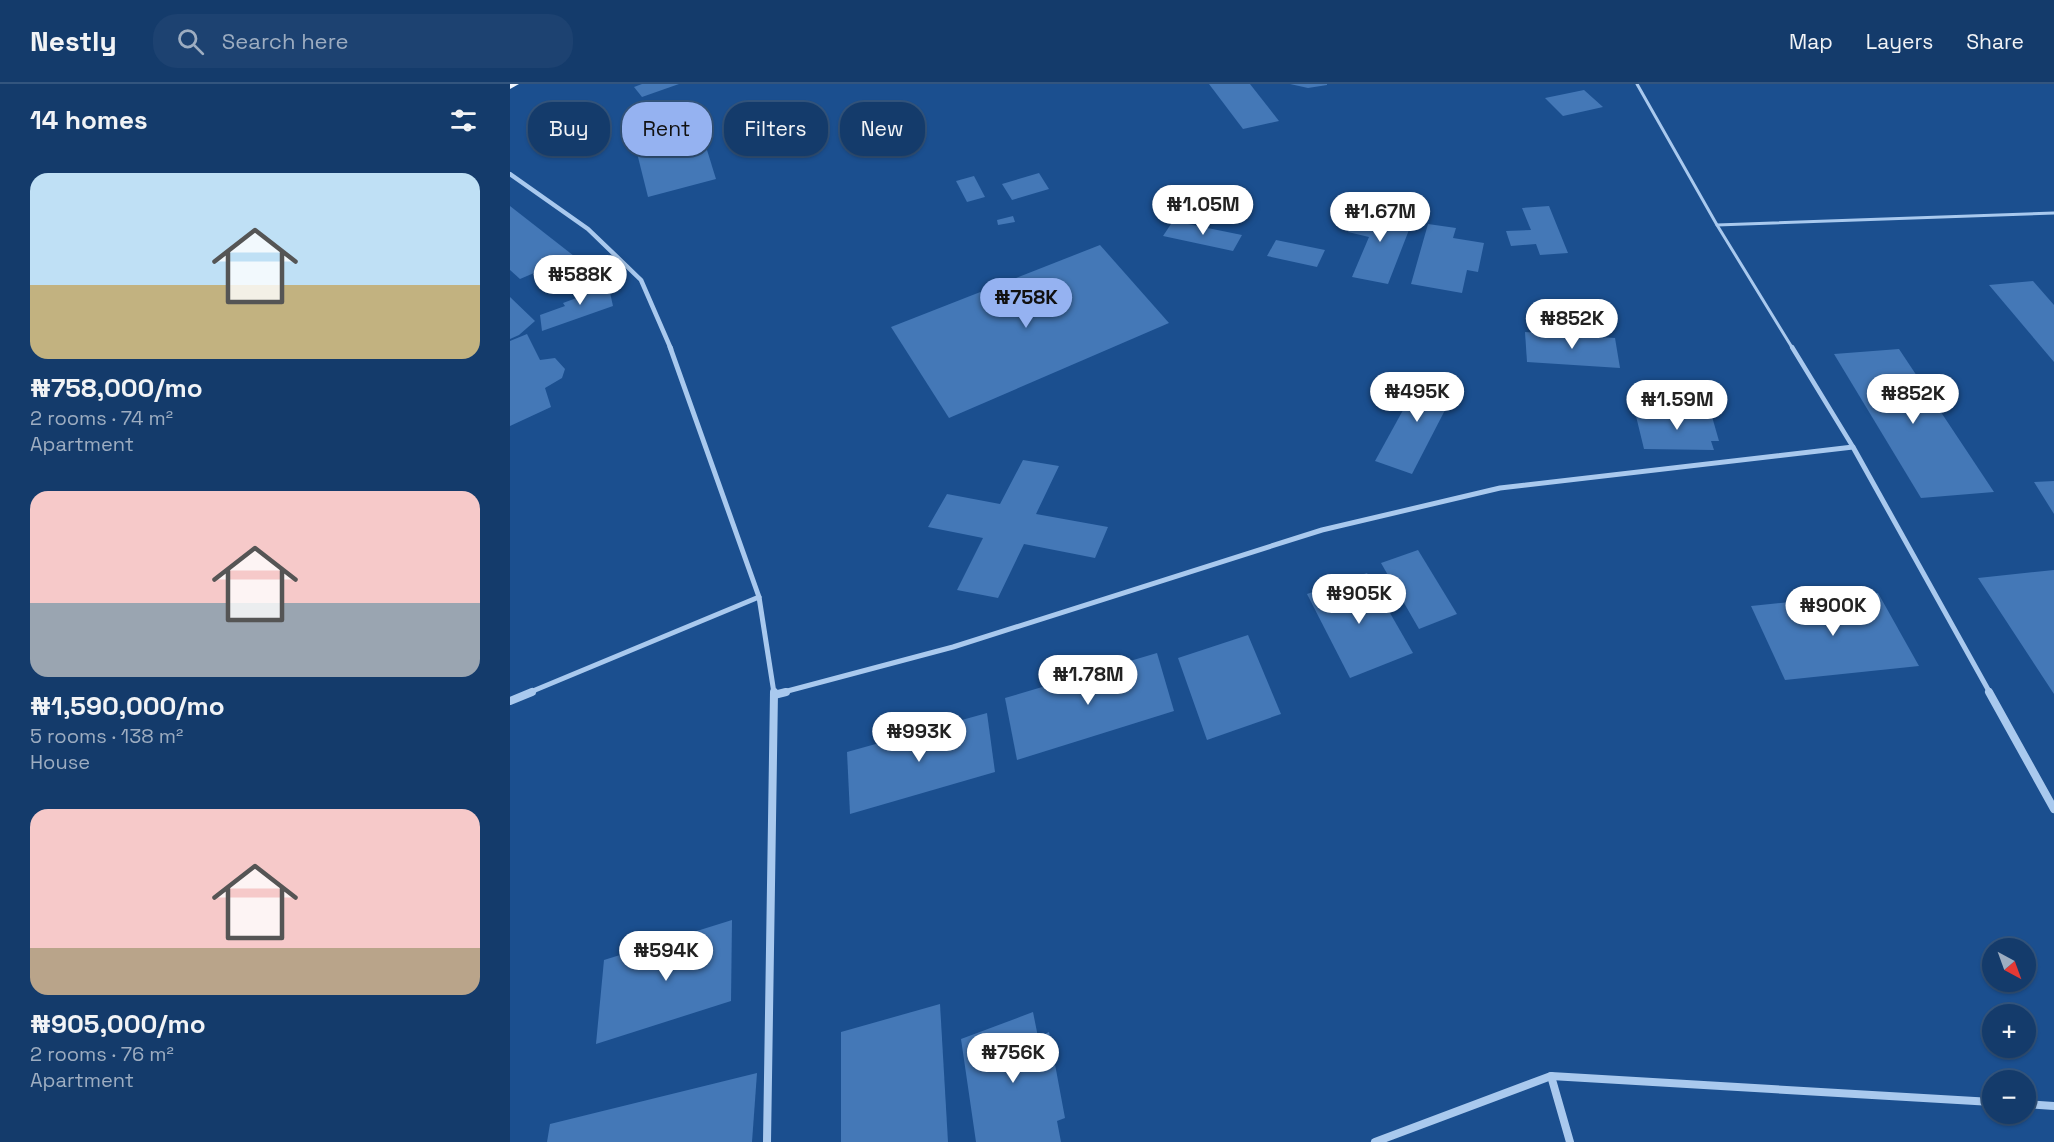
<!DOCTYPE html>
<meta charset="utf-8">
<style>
body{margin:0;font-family:"Space Grotesk",sans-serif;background:#1d4271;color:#f1f3f6;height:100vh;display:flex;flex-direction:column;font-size:22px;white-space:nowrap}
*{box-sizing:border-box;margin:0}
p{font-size:20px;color:#9dadc1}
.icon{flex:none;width:33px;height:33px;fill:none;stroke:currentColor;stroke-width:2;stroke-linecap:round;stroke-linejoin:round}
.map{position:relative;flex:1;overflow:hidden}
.side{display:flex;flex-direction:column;background:#143b6b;width:510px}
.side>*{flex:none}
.hud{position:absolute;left:18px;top:18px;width:570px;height:54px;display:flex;gap:12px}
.needle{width:39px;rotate:139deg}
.controls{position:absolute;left:1472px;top:854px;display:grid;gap:12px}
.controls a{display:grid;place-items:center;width:54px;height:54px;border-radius:50%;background:#143b6b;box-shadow:0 2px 4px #0004,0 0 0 2px #33557e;font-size:30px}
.price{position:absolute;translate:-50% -51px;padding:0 14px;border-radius:21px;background:#fff;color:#222;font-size:20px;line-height:39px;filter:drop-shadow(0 2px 3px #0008)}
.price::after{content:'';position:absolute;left:50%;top:36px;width:18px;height:14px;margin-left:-9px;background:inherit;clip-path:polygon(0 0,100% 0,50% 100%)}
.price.current{background:#95b2f1;color:#111}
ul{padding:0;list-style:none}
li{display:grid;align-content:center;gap:12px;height:318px;padding:0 30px}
li span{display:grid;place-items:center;height:186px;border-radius:18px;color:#555}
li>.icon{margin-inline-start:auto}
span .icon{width:108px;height:108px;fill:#fffc;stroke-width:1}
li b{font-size:26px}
h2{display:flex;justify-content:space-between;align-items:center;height:72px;padding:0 30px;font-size:26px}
.tag{padding:0 21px;border-radius:24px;background:#143b6b;box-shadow:0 2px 4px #0004,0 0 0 2px #33557e;font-size:21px;line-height:54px}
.tag.current{background:#95b2f1;color:#111}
header{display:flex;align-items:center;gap:36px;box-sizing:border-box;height:84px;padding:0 30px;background:#143b6b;border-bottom:2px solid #33557e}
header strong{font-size:28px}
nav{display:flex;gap:33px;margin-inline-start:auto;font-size:21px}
.search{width:420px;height:54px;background:#1d4271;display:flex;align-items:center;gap:15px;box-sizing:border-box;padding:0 21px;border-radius:24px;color:#9dadc1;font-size:22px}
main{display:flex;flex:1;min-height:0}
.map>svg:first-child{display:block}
.building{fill:#4478b7}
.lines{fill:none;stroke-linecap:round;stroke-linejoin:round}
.lane-far1{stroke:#a9c9ee;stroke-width:3}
.lane{stroke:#a9c9ee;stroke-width:4.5}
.street-far2{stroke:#a9c9ee;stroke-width:4.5}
.street-far1{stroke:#a9c9ee;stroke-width:5}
.street{stroke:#a9c9ee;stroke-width:8}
.primary{fill:#f0f6ff;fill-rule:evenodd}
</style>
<header>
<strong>Nestly</strong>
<div class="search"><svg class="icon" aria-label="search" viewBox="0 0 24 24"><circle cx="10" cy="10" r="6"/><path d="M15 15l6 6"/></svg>Search here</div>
<nav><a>Map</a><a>Layers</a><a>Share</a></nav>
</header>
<main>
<section class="side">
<h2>14 homes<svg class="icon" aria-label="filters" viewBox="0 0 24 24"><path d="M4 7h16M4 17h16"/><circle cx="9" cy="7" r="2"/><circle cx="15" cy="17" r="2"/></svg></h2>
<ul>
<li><span style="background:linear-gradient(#bfe0f5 60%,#c2b280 0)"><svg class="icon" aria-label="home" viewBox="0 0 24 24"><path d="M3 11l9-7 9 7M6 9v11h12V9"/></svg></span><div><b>₦758,000/mo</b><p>2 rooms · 74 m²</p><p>Apartment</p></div></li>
<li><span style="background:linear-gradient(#f6c9c9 60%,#9aa5b1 0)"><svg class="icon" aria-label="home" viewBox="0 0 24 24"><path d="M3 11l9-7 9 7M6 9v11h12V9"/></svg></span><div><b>₦1,590,000/mo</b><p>5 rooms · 138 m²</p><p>House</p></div></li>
<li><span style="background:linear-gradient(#f6c9c9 75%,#b9a48a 0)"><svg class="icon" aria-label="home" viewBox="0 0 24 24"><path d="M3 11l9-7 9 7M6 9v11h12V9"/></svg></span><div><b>₦905,000/mo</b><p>2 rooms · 76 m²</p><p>Apartment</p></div></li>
</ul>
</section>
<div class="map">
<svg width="1544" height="1058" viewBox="0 0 1544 1058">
<rect width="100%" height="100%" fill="#1b4f8f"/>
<g class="building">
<path d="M132,0h37l-37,13 -8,-10z"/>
<path d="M699,0h41l29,37 -36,8z"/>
<path d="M780,0h37v1l-19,3z"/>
<path d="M1074,6l19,17 -40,9 -18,-18z"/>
<path d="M188,37l18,58 -68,18 -15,-60z"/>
<path d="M529,89l10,16 -37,11 -10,-16z"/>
<path d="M464,92l11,21 -18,5 -11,-21z"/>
<path d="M0,122l64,50 -54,23 -10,-9z"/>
<path d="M1039,122l19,47 -28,2 -4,-11 -25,2 -5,-15 25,-1 -9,-22z"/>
<path d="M849,123l55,10 -26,67 -36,-7 17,-40 -21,-5z"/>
<path d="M503,132l2,6 -17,3 -1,-5z"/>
<path d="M663,137l69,14 -9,16 -70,-15z"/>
<path d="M918,140l28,4 -3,10 31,5 -6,29 -11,-2 -5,23 -51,-9z"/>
<path d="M766,156l49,10 -8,17 -50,-11z"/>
<path d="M590,161l69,78 -220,95 -58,-91z"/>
<path d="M97,195l6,27 -71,25 -2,-16 25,-9 -2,-3 16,-6 2,-6z"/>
<path d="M1523,197l21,24v57l-65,-77z"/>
<path d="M0,213l25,24 -16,14 -9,4z"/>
<path d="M1015,248l90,6 5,30 -93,-6z"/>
<path d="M17,250l13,26 15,-2 10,11 -3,9 -17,10 6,19 -41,19v-85z"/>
<path d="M1389,265l95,143 -73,6 -87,-144z"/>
<path d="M914,288l35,11 -47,91 -37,-13z"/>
<path d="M1125,328l76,1 8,28h-8l3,9 -70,-1z"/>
<path d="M513,376l36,6 -23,48 72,13 -13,31 -71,-14 -26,54 -41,-8 26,-52 -55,-11 19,-33 53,10z"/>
<path d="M1544,397v33l-20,-32z"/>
<path d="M908,466l39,64 -38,15 -38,-66z"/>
<path d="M1544,486v124l-76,-116z"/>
<path d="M857,489l46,80 -63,25 -43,-84z"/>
<path d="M1368,509l41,73 -134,14 -34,-74z"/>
<path d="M738,551l33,79 -74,26 -29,-82z"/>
<path d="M647,569l17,58 -157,49 -12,-62z"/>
<path d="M477,629l8,59 -145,42 -3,-62z"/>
<path d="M222,836l-1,81 -135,43 8,-84z"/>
<path d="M430,920l8,138h-107v-110z"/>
<path d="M523,928l5,25 11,-5 16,86 -8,3 4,21h-85l-15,-103z"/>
<path d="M247,989l-5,69h-205l3,-18z"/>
</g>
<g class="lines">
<g class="lane-far1">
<path d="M1127,0l80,141 76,124"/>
<path d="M1207,141l337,-12"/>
</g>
<path class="lane" d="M1282,263l61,100"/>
<path class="street-far2" d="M0,90l78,55 53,51 30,69"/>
<g class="street-far1">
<path d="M160,263l89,250 15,96"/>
<path d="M18,609l231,-96"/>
<path d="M270,609l173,-46 369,-117 178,-42 353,-41 137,246"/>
</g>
<g class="street">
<path d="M1479,608l65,117"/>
<path d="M264,611l12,-3"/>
<path d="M0,617l22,-9"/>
<path d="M1041,992l19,66"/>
<path d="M1515,1020l29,2"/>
<path d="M257,1058l7,-450"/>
<path d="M865,1058l176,-66 441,26"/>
</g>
<path class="primary" d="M0,0h9l-9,5z"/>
</g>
</svg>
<div class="controls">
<a><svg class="needle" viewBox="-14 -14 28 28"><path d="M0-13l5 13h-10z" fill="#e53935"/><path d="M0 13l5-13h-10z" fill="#9dadc1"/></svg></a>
<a>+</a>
<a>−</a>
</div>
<b class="price" style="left:693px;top:152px">₦1.05M</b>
<b class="price" style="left:870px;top:159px">₦1.67M</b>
<b class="price" style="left:70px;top:222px">₦588K</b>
<b class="price current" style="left:516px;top:245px">₦758K</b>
<b class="price" style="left:1062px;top:266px">₦852K</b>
<b class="price" style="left:907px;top:339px">₦495K</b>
<b class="price" style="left:1403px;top:341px">₦852K</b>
<b class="price" style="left:1167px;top:347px">₦1.59M</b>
<b class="price" style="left:849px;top:541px">₦905K</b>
<b class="price" style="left:1323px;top:553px">₦900K</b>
<b class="price" style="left:578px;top:622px">₦1.78M</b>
<b class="price" style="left:409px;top:679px">₦993K</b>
<b class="price" style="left:156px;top:898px">₦594K</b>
<b class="price" style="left:503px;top:1000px">₦756K</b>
<div class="hud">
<a class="tag">Buy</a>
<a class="tag current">Rent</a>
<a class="tag">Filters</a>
<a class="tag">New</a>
</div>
</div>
</main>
